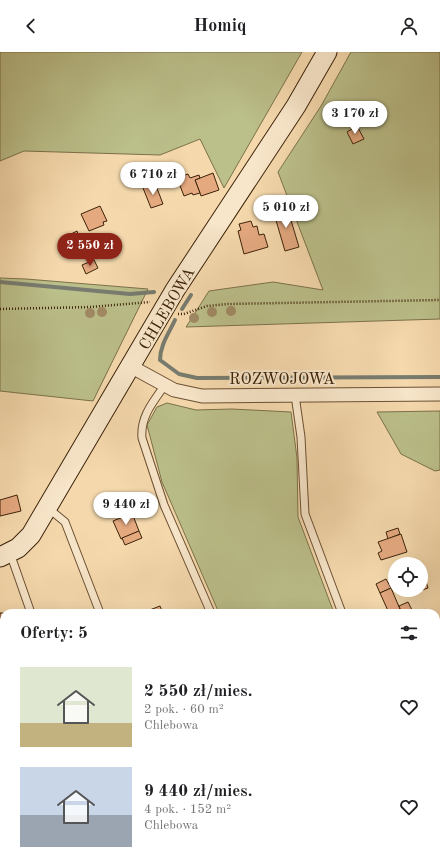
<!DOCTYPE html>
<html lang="pl">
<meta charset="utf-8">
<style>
body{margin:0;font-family:"Old Standard TT",serif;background:#f6f6f6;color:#202124;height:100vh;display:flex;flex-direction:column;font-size:15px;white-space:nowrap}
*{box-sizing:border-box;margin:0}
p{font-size:13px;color:#757577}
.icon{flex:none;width:22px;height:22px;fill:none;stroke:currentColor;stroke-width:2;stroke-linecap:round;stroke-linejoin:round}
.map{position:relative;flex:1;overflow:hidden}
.side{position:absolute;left:0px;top:557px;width:440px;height:256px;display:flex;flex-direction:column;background:#fff;border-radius:12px 12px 0 0;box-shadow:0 4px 16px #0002}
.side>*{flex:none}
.buttons{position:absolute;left:388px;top:505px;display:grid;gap:8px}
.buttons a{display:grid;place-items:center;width:40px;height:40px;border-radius:50%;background:#fff;box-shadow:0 4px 16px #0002;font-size:20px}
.price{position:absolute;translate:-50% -34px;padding:0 9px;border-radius:14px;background:#fff;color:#222;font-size:13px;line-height:26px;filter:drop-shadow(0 1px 2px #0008)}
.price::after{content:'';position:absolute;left:50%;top:24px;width:12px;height:9px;margin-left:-6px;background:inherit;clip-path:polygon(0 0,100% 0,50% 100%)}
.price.on{background:#8f2418;color:#fff}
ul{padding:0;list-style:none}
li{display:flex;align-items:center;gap:12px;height:100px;padding:0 20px}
li span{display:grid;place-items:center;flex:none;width:112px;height:80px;border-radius:0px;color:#555}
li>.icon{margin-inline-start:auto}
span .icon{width:48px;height:48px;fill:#fffc;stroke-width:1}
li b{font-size:17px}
h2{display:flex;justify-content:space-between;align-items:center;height:48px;padding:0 20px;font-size:17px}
header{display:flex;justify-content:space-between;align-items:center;height:52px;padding:0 20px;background:#fff;font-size:18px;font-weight:600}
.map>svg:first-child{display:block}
.green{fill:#bbbf8a;stroke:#7c714a}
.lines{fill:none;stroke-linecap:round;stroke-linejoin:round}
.stream{stroke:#787c70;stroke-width:4}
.building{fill:#e5a980;stroke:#3d230a}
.lane-casing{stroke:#6b5033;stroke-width:9}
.street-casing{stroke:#6b5033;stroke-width:15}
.secondary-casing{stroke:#3d230a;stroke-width:21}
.path{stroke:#3d230a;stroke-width:2.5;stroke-dasharray:1 2;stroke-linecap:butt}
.lane{stroke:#f8e6ca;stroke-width:7}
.street{stroke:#f8e6ca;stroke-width:13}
.secondary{stroke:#f8e6ca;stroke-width:19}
.tree{fill:#a18a65}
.labels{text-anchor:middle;stroke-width:4;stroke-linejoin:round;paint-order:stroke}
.street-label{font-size:16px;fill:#3d230a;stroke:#f8e6ca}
</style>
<header><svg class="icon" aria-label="back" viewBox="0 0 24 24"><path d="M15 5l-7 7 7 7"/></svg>Homiq<svg class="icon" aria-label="person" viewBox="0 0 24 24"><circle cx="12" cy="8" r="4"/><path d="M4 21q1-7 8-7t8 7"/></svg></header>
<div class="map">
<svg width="440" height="813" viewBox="0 0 440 813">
<rect width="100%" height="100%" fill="#f5d9ad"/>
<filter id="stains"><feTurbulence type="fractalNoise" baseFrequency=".005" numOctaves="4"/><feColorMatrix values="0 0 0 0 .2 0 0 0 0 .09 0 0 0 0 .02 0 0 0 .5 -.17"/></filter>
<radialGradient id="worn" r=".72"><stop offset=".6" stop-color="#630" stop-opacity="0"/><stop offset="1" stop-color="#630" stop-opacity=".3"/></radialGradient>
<g class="green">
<path d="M0,0h302l-78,136 -24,-49 -40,16 -136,-4 -24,10z"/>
<path d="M351,0h89v267l-254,8 23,-36 64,-9 50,8 -45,-118 43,-66z"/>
<path d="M0,226l26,1 122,10 -55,112 -93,-10z"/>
<path d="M167,351l29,7 36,-1 59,3 6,46 1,59 36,96h-115l-57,-131 -15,-57 10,-18z"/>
<path d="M440,359v59l-5,1 -34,-17 -24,-42z"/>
<path d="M436,768l4,7v38h-164l-1,-4h161z"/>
<path d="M0,784l4,2v23h53l10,4h-67z"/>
</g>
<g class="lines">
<g class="stream">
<path d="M0,230l130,12 24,-2"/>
<path d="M182,257l9,-14"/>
<path d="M175,268c-6,13 -15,25 -15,40l19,14 18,4 243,-1"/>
</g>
</g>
<g class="building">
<path d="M357,74l7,13 -11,5 -6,-12z"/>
<path d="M213,121l6,17 -18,6 -6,-16z"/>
<path d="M188,122l2,4 9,-3 1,3 -5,2 5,13 -7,2 -1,-2 -8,3 -7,-18z"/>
<path d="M155,131l8,21 -12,4 -8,-20z"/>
<path d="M100,154l7,15 -4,1 1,3 -15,6 -8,-17z"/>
<path d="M287,155l12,40 -14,4 -12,-41z"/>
<path d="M251,169l2,6 4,-1 2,9 5,-1 4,13 -24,7 -6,-23 3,-1 -2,-6z"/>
<path d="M77,179l6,16 -7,2 -5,-15z"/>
<path d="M94,208l4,8 -12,6 -4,-9z"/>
<path d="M17,443l4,16 -21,5v-16z"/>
<path d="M132,461l7,18 -18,8 -8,-18z"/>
<path d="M398,476l2,6 -12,5 -2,-7z"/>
<path d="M139,479l3,7 -17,7 -3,-7z"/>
<path d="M401,482l6,18 -26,8 -3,-7 4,-2 -4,-9z"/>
<path d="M422,517l6,19 -17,6 -1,-4h11z"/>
<path d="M386,527l5,9 -11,5 -4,-9z"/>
<path d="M391,536l9,21 -11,4 -9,-20z"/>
<path d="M408,550l5,10 -11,1 -3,-7z"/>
<path d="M160,554l3,7h-21z"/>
<path d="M0,561h4v23h-3l-1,-5z"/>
<path d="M440,645v23l-4,-9v-13z"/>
</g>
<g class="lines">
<defs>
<g id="lane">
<path d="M165,333c-12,17 -25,32 -23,53l22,67 47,108"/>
<path d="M295,343l6,42 4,77 37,99"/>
<path d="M48,456l17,14 35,91"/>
<path d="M10,501l21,60"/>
</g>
<path id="street" d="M130,314l44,24 28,6 238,-2"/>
<path id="secondary" d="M0,505l18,-9 13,-13 144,-245 121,-184 31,-54"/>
</defs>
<use href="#lane" class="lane-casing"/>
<use href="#street" class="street-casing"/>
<use href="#secondary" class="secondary-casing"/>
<g class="path">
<path d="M0,257l91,-2 59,-5"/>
<path d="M178,262h6l23,-8 21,-2 212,-4"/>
</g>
<use href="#lane" class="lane"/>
<use href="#street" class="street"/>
<use href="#secondary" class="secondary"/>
</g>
<g class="tree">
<circle cx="231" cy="259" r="5"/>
<circle cx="102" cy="260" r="5"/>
<circle cx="212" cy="260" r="5"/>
<circle cx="90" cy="261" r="5"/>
<circle cx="194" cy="266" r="5"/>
</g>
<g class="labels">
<g class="street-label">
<text transform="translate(166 256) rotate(-59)" y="6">CHLEBOWA</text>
<text x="282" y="332">ROZWOJOWA</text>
</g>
</g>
<rect width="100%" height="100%" filter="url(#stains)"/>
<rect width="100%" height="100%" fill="url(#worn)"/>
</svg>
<div class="buttons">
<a><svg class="icon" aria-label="locate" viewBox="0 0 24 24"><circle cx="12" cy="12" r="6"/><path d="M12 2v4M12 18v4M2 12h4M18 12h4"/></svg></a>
</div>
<b class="price" style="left:355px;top:83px">3 170 zł</b>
<b class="price" style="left:153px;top:144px">6 710 zł</b>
<b class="price" style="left:286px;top:177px">5 010 zł</b>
<b class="price on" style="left:90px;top:215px">2 550 zł</b>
<b class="price" style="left:126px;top:474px">9 440 zł</b>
<section class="side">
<h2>Oferty: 5<svg class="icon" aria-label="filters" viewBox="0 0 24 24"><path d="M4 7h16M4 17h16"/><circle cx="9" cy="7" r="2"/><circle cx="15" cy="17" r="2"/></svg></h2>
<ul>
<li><span style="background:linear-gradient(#dfe7d0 70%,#c2b280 0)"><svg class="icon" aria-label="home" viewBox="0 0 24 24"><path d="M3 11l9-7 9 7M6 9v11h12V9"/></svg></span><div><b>2 550 zł/mies.</b><p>2 pok. · 60 m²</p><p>Chlebowa</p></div><svg class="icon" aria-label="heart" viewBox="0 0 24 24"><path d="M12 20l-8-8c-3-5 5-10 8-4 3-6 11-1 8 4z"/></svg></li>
<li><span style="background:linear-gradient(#c9d6e8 60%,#9aa5b1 0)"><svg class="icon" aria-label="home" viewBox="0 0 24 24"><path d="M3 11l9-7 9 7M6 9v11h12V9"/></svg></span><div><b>9 440 zł/mies.</b><p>4 pok. · 152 m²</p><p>Chlebowa</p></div><svg class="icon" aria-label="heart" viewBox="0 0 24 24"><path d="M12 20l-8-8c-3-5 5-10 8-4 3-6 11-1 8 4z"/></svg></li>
</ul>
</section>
</div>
